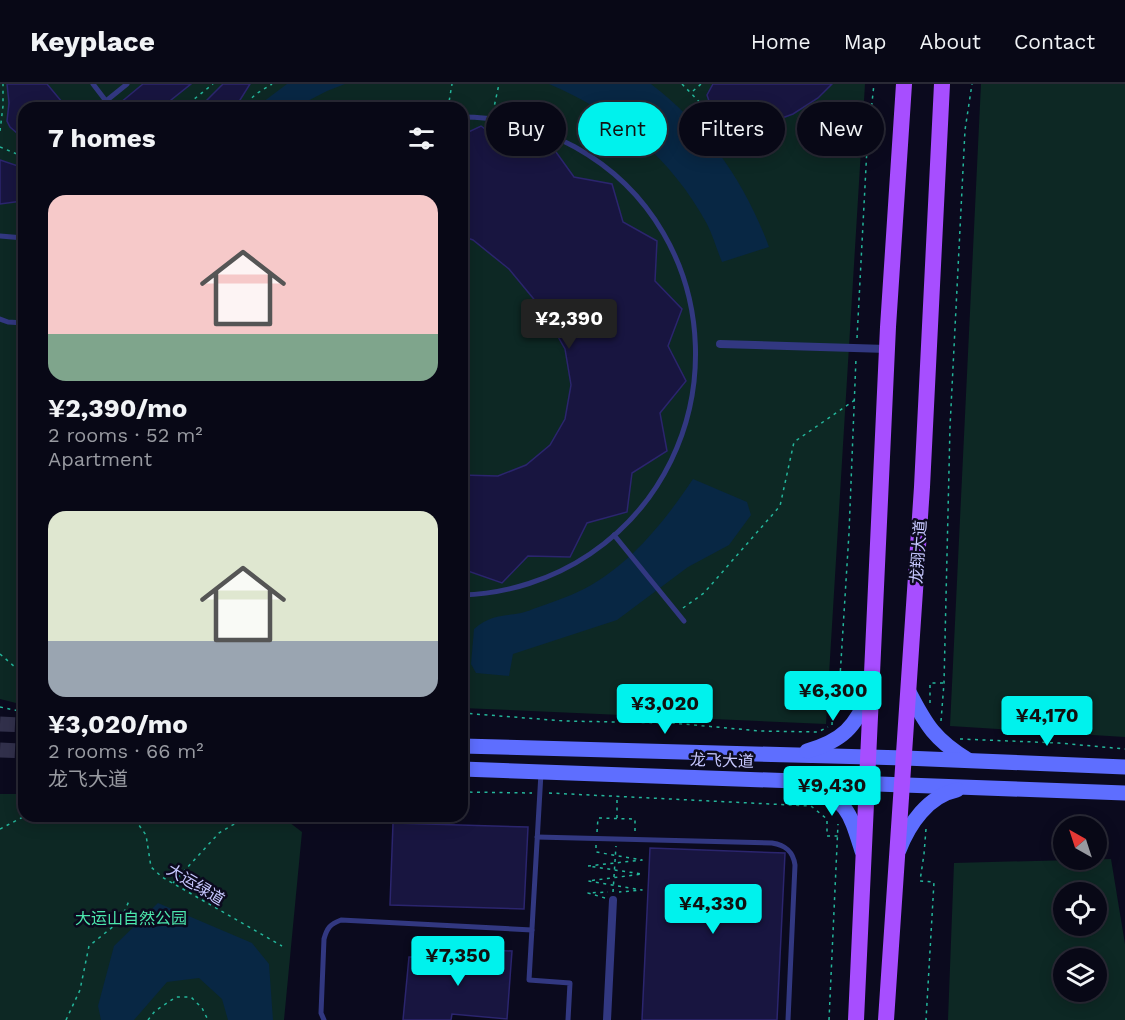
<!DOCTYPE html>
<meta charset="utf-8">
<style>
body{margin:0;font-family:"Work Sans","Noto Sans SC",sans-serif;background:#11111f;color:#f1f3f6;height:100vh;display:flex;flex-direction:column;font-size:22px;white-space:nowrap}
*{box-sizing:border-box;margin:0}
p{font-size:20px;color:#989aa1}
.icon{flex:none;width:33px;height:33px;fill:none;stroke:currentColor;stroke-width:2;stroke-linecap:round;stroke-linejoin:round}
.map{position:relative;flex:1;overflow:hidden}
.drawer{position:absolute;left:18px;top:18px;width:450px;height:720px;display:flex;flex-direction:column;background:#080816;border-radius:18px;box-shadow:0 3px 15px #0003,0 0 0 2px #292935}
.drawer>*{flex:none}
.banner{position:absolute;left:486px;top:18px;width:549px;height:54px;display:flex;gap:12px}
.needle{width:39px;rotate:321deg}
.buttons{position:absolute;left:1053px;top:732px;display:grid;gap:12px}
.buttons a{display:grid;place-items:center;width:54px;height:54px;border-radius:50%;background:#080816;box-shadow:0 3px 15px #0003,0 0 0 2px #292935;font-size:30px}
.price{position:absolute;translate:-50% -51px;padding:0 14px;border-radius:6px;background:#00f2ed;color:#111;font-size:20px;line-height:39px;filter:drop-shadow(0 2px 3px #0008)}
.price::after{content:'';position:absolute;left:50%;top:36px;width:18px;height:14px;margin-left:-9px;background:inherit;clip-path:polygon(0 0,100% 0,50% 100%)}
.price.current{background:#222;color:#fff}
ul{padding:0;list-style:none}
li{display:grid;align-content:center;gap:12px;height:318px;padding:0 30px}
li span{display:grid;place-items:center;height:186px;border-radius:18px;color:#555}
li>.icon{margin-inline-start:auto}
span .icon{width:108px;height:108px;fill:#fffc;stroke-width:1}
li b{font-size:26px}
h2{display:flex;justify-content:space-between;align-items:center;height:72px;padding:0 30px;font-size:26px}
.tag{padding:0 21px;border-radius:27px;background:#080816;box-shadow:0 3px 15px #0003,0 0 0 2px #292935;font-size:21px;line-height:54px}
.tag.current{background:#00f2ed;color:#111}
header{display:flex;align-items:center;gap:36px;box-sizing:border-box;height:84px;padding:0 30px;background:#080816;border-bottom:2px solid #292935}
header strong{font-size:28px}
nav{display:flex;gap:33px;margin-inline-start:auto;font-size:21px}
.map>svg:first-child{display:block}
.green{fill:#0d2824;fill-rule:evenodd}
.water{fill:#082744}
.building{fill:#181540;stroke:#2b256e;stroke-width:1.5}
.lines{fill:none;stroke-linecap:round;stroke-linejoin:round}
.secondary-tunnel{stroke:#31304b;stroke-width:15;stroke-dasharray:15 8;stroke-linecap:butt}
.path{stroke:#24b69b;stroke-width:1.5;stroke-dasharray:3 4.5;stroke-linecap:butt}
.service{stroke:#323881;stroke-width:5}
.pedestrian{stroke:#323881;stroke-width:8}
.secondary{stroke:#5e6eff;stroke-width:15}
.primary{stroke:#a74eff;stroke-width:16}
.labels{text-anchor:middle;stroke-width:5;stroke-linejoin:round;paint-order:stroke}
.street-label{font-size:16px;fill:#c7c8ff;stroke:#0b0a1e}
.park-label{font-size:16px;fill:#4ce7ad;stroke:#0b0a1e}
</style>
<header>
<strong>Keyplace</strong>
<nav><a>Home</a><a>Map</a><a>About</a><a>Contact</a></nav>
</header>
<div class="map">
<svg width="1125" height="936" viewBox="0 0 1125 936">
<rect width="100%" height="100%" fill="#0b0a1e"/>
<g class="green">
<path d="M0,0h865l-39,640 -364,-16v-600h-438v597l-24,-6z"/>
<path d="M981,0h144v653l-175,-11z"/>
<path d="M0,710h24v22h257l21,16 -18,188h-284z"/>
<path d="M1111,775l14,85v76h-177l6,-157zM1064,808h32v34h-32zM1064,874h32v34h-32z"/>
</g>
<g class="water">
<path d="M287,0h58l-18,7 -33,17h-39z"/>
<path d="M549,0h102c55,42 94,98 118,163l-47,15c-5,-12 -9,-26 -15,-38 -35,-65 -91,-112 -158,-140z"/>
<path d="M693,395l54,23 4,13 -22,30 -41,22 -71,53 -104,34 -4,22 -33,-3 -5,-9 3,-35c22,-19 36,-10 59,-20 17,-6 35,-12 51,-20 46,-24 81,-68 109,-110z"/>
<path d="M158,819l94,40 17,21 4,56h-45l-6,-21 -23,-21 -32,4 -33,38h-33l-3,-14 16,-60z"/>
</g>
<g class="building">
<path d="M7,0h40l20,24h-43v31l-14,-12 -3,-6 2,-18z"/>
<path d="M143,0h48l-30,24h-47z"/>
<path d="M223,0h27l-15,24h-36z"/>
<path d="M713,0h119l-14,14 -25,16 -30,11 -24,3 -12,-3 -18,-24 -2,-6z"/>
<path d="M481,42l32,24 38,-5 23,32 38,7 11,38 34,19 -2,40 27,28 -14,37 18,35 -26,32 7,38 -35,22 -5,39 -40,11 -17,34 -42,-1 -26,27 -40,-14v-94l36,1 28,-11 24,-20 15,-26 6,-34 -6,-36 -23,-40 -33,-40 -36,-29 -11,-4v-101z"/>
<path d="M0,76l24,8v31l-2,2 -22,3z"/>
<path d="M393,739l135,4 -4,82 -134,-4z"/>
<path d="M650,764l135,5 -8,167h-135z"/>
<path d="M488,866l24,1 -5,68 -55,-5 -1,6h-48l6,-63h78z"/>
</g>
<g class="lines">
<g class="secondary-tunnel">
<path d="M0,640l24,1"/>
<path d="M0,666l24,1"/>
</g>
<g class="path">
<path d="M682,0l30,31 26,37"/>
<path d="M693,7l8,-7"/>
<path d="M183,24l30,-24"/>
<path d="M241,24l15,-14 16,-10"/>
<path d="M448,24l4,-24"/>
<path d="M493,28l6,-28"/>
<path d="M0,47l3,-25v-22"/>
<path d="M0,63l24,10"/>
<path d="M857,254l10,-190 7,-64"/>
<path d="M683,524l21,-15 76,-87 14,-64 61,-42"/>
<path d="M0,570l24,21"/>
<path d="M930,619v-20h14"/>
<path d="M0,623l24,5"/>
<path d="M839,626l1,-32"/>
<path d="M462,629l102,8 108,2 88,8 58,1 10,-5"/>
<path d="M941,637l3,-38 6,-256 15,-297 7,-46"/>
<path d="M832,641l2,-48h6l9,-144 7,-175"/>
<path d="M960,655l99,4 66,6"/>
<path d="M462,708l70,1"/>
<path d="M549,709l262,13 16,13v17h12"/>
<path d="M128,732l8,5 10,14 5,32 11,10 120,69"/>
<path d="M617,734v-20"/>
<path d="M0,745l25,-13"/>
<path d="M926,745l-2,25 -4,27 14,1 -8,138"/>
<path d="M597,748l1,-14 37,1v13"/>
<path d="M596,761v7l46,8 -54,6 54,8 -54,7 54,9 -23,2"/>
<path d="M173,799l46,-50 29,-17"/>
<path d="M613,808l3,-46"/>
<path d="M605,814l-17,-5 20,-1"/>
<path d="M66,936l14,-30 9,-44 31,-25 9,-20"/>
<path d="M148,936l7,-9 21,-14h15l11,11 6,12"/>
<path d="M829,936l9,-196"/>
</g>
<g class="service">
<path d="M93,0l13,17 21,-17"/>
<path d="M462,33c39,0 79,11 113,30 155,86 161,308 15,407 -37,25 -83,40 -128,41"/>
<path d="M0,152l24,2"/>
<path d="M0,235l8,3 16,1"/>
<path d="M614,451l70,86"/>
<path d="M541,689l-12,207 41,3 -2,37"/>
<path d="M537,753l235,6c13,2 21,8 23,22l-7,155"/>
<path d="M324,936l-3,-7 3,-74c3,-11 6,-15 17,-19l191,10"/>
</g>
<g class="pedestrian">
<path d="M720,260l167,5"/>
<path d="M607,936l6,-120"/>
</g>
<g class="secondary">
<path d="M909,608c17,33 26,48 59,68"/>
<path d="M462,662l443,12 220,9"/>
<path d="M807,667c35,-10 49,-24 62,-58"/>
<path d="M462,685l663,24"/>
<path d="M809,701c39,16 41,28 53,66"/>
<path d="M899,766c10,-26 29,-54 58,-60"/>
</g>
<g class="primary">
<path d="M856,936l32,-693 16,-243"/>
<path d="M886,936l36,-533 20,-403"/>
</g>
</g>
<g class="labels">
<g class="street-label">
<text transform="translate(918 468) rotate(-86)" y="6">龙翔大道</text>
<text transform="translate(722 676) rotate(2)" y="6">龙飞大道</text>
<text transform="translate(196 800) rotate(31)" y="6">大运绿道</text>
</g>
<g class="park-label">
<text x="131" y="840">大运山自然公园</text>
</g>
</g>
</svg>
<div class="buttons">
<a><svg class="needle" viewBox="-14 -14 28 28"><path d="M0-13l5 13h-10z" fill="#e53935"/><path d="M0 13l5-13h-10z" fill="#989aa1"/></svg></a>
<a><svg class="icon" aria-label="locate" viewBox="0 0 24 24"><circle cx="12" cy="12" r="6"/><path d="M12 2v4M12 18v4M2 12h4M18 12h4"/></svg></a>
<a><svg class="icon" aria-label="layers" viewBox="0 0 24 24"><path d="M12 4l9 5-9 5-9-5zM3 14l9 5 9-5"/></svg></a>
</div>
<b class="price current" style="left:569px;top:266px">¥2,390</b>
<b class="price" style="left:833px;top:638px">¥6,300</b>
<b class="price" style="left:665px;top:651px">¥3,020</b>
<b class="price" style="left:1047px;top:663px">¥4,170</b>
<b class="price" style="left:832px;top:733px">¥9,430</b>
<b class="price" style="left:713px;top:851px">¥4,330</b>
<b class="price" style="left:458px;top:903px">¥7,350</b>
<div class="banner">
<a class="tag">Buy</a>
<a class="tag current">Rent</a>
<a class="tag">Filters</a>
<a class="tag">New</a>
</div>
<section class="drawer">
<h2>7 homes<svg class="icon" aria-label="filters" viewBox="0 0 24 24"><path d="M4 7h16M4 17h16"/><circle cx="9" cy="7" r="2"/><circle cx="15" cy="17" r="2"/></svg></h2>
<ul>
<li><span style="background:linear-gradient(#f6c9c9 75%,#7fa58c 0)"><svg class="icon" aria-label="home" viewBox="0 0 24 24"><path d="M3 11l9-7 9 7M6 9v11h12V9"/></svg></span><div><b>¥2,390/mo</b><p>2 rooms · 52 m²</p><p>Apartment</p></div></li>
<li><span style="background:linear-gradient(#dfe7d0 70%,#9aa5b1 0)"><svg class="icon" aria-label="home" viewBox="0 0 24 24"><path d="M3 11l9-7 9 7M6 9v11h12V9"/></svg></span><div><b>¥3,020/mo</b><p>2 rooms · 66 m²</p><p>龙飞大道</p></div></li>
</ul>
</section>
</div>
